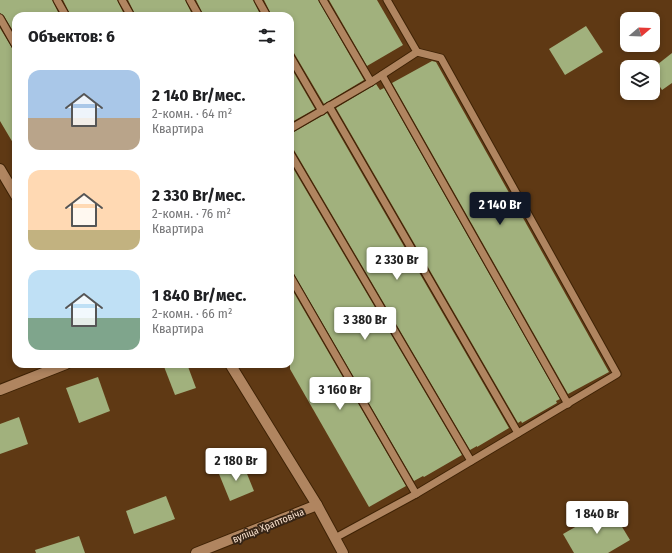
<!DOCTYPE html>
<html lang="ru">
<meta charset="utf-8">
<style>
body{margin:0;font-family:"Fira Sans Condensed",sans-serif;background:#f6f6f6;color:#202124;height:100vh;display:flex;flex-direction:column;font-size:15px;white-space:nowrap}
*{box-sizing:border-box;margin:0}
p{font-size:13px;color:#757577}
.icon{flex:none;width:22px;height:22px;fill:none;stroke:currentColor;stroke-width:2;stroke-linecap:round;stroke-linejoin:round}
.map{position:relative;flex:1;overflow:hidden}
.sheet{position:absolute;left:12px;top:12px;width:282px;height:356px;display:flex;flex-direction:column;background:#fff;border-radius:12px;box-shadow:0 2px 6px #0003}
.sheet>*{flex:none}
.needle{width:26px;rotate:71deg}
.buttons{position:absolute;left:620px;top:12px;display:grid;gap:8px}
.buttons a{display:grid;place-items:center;width:40px;height:40px;border-radius:8px;background:#fff;box-shadow:0 2px 6px #0003;font-size:20px}
.price{position:absolute;translate:-50% -34px;padding:0 9px;border-radius:4px;background:#fff;color:#222;font-size:13px;line-height:26px;filter:drop-shadow(0 1px 2px #0008)}
.price::after{content:'';position:absolute;left:50%;top:24px;width:12px;height:9px;margin-left:-6px;background:inherit;clip-path:polygon(0 0,100% 0,50% 100%)}
.price.on{background:#111827;color:#fff}
ul{padding:0;list-style:none}
li{display:flex;align-items:center;gap:12px;height:100px;padding:0 16px}
li span{display:grid;place-items:center;flex:none;width:112px;height:80px;border-radius:12px;color:#555}
li>.icon{margin-inline-start:auto}
span .icon{width:48px;height:48px;fill:#fffc;stroke-width:1}
li b{font-size:17px}
h2{display:flex;justify-content:space-between;align-items:center;height:48px;padding:0 16px;font-size:17px}
.map>svg:first-child{display:block}
.building{fill:#a1b17d}
.lines{fill:none;stroke-linecap:round;stroke-linejoin:round}
.lane-casing{stroke:#3e2205;stroke-width:9}
.street-casing{stroke:#3e2205;stroke-width:12}
.lane{stroke:#b08560;stroke-width:7}
.street{stroke:#b08560;stroke-width:10}
.labels{text-anchor:middle;stroke-width:4;stroke-linejoin:round;paint-order:stroke}
.street-label{font-size:10px;fill:#fde5d2;stroke:#372516}
</style>
<div class="map">
<svg width="672" height="553" viewBox="0 0 672 553">
<rect width="100%" height="100%" fill="#5f3914"/>
<g class="building">
<path d="M0,0h52l8,16h-44v20l-12,-20 -4,-3z"/>
<path d="M63,0h54l8,16h-54z"/>
<path d="M128,0h57l8,16h-57z"/>
<path d="M196,0h57l8,16h-57z"/>
<path d="M264,0h54l46,80 -40,24 -30,-51 -4,-2v-35h-18z"/>
<path d="M329,0h48l26,45 -36,21z"/>
<path d="M586,26l17,26 -38,23 -16,-26z"/>
<path d="M0,28l12,20 4,3v97l-16,-27z"/>
<path d="M672,53v30l-10,7 -9,-14v-8z"/>
<path d="M432,61l4,1 173,310 -41,22 -176,-311z"/>
<path d="M290,66l25,43 -25,14z"/>
<path d="M376,84l4,6 4,-2 176,311 -4,2 1,2 -35,20 -1,-2 -3,2 -182,-315z"/>
<path d="M327,113l182,315 -32,19v-1l-7,4 -176,-300 -4,-2v-14z"/>
<path d="M290,163l172,292 -38,22 -1,-1 -9,5 -120,-207 -4,-3z"/>
<path d="M290,286l116,200 -37,21 -79,-138z"/>
<path d="M163,364h24l9,24 -21,7z"/>
<path d="M98,377l12,34 -31,12 -13,-35z"/>
<path d="M19,417l9,27 -28,10v-30z"/>
<path d="M243,464l11,27 -24,10 -11,-27z"/>
<path d="M166,496l9,23 -41,15 -8,-23z"/>
<path d="M610,507l20,33 -22,13h-34l-11,-19z"/>
<path d="M79,536l6,17h-49l-1,-3z"/>
</g>
<g class="lines">
<defs>
<g id="lane">
<path d="M57,0l9,16"/>
<path d="M122,0l9,16"/>
<path d="M190,0l9,16"/>
<path d="M258,0l9,16"/>
<path d="M323,0l48,82"/>
<path d="M0,18l16,28"/>
<path d="M290,56l32,55"/>
<path d="M382,75l186,329"/>
<path d="M329,106l189,327"/>
<path d="M290,129l81,-47 46,-30 -30,-52"/>
<path d="M290,153l181,308"/>
<path d="M290,276l126,218"/>
<path d="M335,538l81,-44 201,-120 -176,-316 -24,-6"/>
</g>
<g id="street">
<path d="M0,169l16,27"/>
<path d="M230,364l87,141 26,48"/>
<path d="M0,390l66,-26"/>
<path d="M196,553l121,-48"/>
</g>
</defs>
<use href="#lane" class="lane-casing"/>
<use href="#street" class="street-casing"/>
<use href="#lane" class="lane"/>
<use href="#street" class="street"/>
</g>
<g class="labels">
<g class="street-label">
<text transform="translate(268 525) rotate(-22)" y="4">вуліца Храптовіча</text>
</g>
</g>
</svg>
<div class="buttons">
<a><svg class="needle" viewBox="-14 -14 28 28"><path d="M0-13l5 13h-10z" fill="#e53935"/><path d="M0 13l5-13h-10z" fill="#757577"/></svg></a>
<a><svg class="icon" aria-label="layers" viewBox="0 0 24 24"><path d="M12 4l9 5-9 5-9-5zM3 14l9 5 9-5"/></svg></a>
</div>
<b class="price on" style="left:500px;top:226px">2 140 Br</b>
<b class="price" style="left:397px;top:281px">2 330 Br</b>
<b class="price" style="left:365px;top:341px">3 380 Br</b>
<b class="price" style="left:340px;top:411px">3 160 Br</b>
<b class="price" style="left:236px;top:482px">2 180 Br</b>
<b class="price" style="left:597px;top:535px">1 840 Br</b>
<section class="sheet">
<h2>Объектов: 6<svg class="icon" aria-label="filters" viewBox="0 0 24 24"><path d="M4 7h16M4 17h16"/><circle cx="9" cy="7" r="2"/><circle cx="15" cy="17" r="2"/></svg></h2>
<ul>
<li><span style="background:linear-gradient(#a9c7e8 60%,#b9a48a 0)"><svg class="icon" aria-label="home" viewBox="0 0 24 24"><path d="M3 11l9-7 9 7M6 9v11h12V9"/></svg></span><div><b>2 140 Br/мес.</b><p>2-комн. · 64 m²</p><p>Квартира</p></div></li>
<li><span style="background:linear-gradient(#ffd9b3 75%,#c2b280 0)"><svg class="icon" aria-label="home" viewBox="0 0 24 24"><path d="M3 11l9-7 9 7M6 9v11h12V9"/></svg></span><div><b>2 330 Br/мес.</b><p>2-комн. · 76 m²</p><p>Квартира</p></div></li>
<li><span style="background:linear-gradient(#bfe0f5 60%,#7fa58c 0)"><svg class="icon" aria-label="home" viewBox="0 0 24 24"><path d="M3 11l9-7 9 7M6 9v11h12V9"/></svg></span><div><b>1 840 Br/мес.</b><p>2-комн. · 66 m²</p><p>Квартира</p></div></li>
</ul>
</section>
</div>
